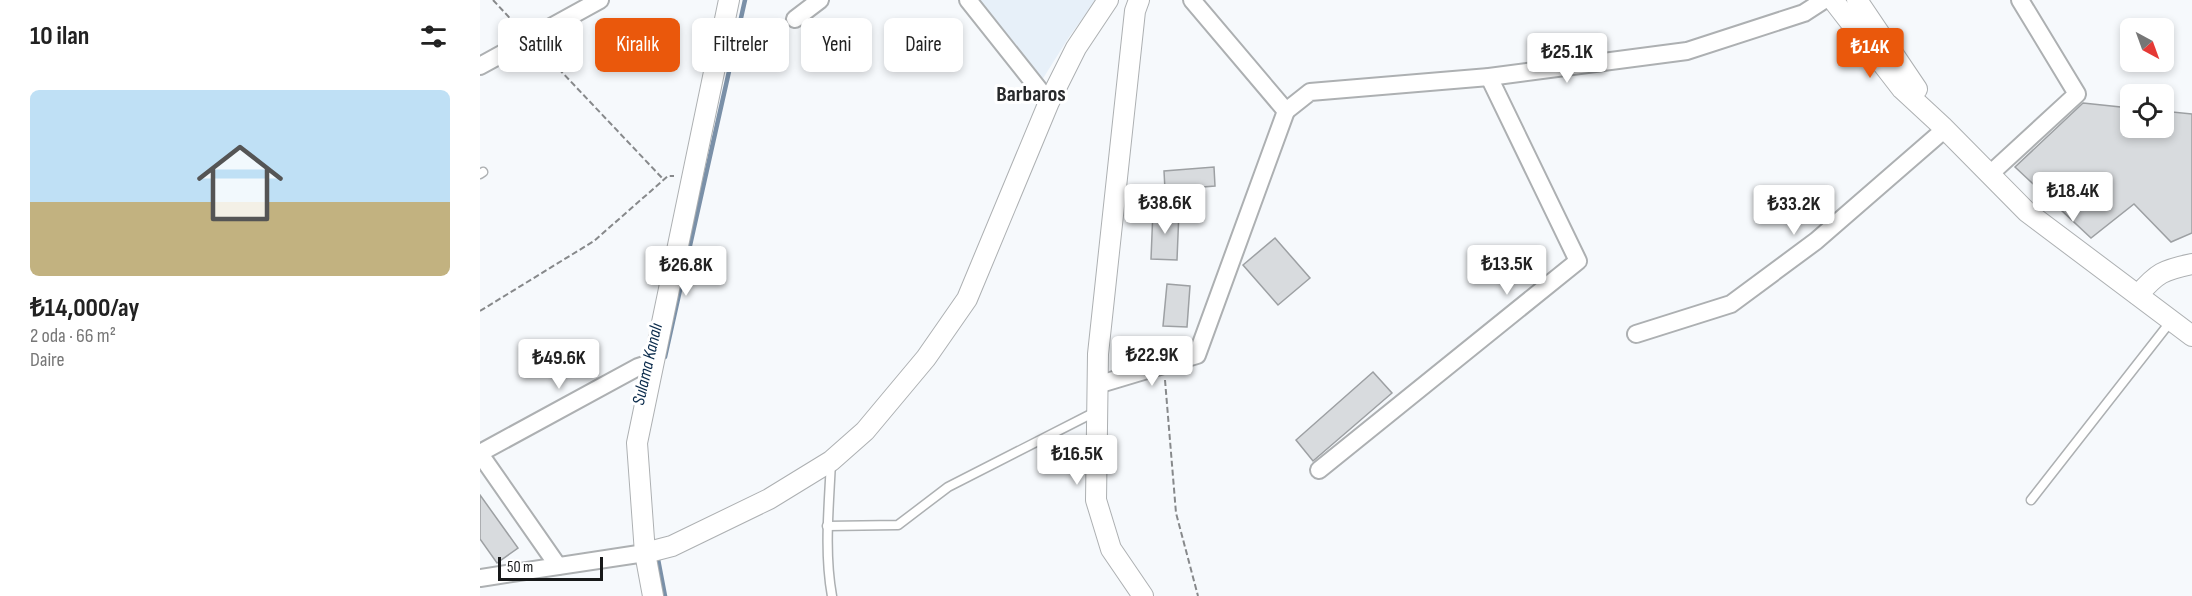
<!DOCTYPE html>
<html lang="tr">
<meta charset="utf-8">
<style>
body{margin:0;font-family:"Sofia Sans Condensed",sans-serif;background:#f6f6f6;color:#222;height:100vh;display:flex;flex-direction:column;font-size:22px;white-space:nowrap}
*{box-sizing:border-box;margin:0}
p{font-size:20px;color:#767676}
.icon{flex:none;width:33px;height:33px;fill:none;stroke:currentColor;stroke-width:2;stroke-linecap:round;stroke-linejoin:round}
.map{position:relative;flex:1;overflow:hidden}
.sheet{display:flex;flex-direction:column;background:#fff;width:480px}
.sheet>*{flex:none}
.banner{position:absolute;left:18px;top:18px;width:570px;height:54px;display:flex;gap:12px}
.needle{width:39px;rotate:139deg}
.buttons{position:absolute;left:1640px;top:18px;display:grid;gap:12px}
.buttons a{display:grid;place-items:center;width:54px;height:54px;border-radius:9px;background:#fff;box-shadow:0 3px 9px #0003;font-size:30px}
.scale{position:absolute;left:18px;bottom:15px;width:105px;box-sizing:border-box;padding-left:6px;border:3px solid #171819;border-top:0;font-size:16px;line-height:21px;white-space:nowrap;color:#171819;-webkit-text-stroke:4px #fff;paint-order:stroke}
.price{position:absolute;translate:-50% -51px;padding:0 14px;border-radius:6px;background:#fff;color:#222;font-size:20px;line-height:39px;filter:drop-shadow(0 2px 3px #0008)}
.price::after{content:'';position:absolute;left:50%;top:36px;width:18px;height:14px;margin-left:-9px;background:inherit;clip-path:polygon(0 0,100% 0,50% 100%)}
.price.on{background:#ea580c;color:#fff}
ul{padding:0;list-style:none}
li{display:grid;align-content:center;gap:12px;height:318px;padding:0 30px}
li+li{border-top:2px solid #e0e0e0}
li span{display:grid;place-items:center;height:186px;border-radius:9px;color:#555}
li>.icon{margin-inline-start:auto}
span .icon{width:108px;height:108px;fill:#fffc;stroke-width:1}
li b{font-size:26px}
h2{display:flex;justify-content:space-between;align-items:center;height:72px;padding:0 30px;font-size:26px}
.tag{padding:0 21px;border-radius:9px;background:#fff;box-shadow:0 3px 9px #0003;font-size:21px;line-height:54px}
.tag.on{background:#ea580c;color:#fff}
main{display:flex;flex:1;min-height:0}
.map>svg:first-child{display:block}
.built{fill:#e7f0f9}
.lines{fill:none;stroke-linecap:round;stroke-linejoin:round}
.stream{stroke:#7a90a8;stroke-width:4.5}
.building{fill:#d8dbde;stroke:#9da0a3;stroke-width:1.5}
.service-casing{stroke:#adb0b2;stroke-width:11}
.minor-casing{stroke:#adb0b2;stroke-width:20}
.tertiary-casing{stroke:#adb0b2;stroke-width:22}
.path{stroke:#87898b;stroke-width:2;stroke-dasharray:6 3;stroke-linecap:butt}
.service{stroke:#fff;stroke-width:8}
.minor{stroke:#fff;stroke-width:16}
.tertiary{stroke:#fff;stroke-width:20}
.labels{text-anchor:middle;stroke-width:6;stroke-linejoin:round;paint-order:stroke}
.water-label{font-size:18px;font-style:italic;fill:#092a4b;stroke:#fff}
.district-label{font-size:22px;font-weight:bold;fill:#27292b;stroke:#fff}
</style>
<main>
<section class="sheet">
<h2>10 ilan<svg class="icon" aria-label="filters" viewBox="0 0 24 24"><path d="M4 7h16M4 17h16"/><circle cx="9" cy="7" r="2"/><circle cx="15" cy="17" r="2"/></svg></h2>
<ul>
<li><span style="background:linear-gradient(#bfe0f5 60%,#c2b280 0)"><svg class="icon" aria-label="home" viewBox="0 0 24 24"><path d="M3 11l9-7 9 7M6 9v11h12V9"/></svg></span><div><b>₺14,000/ay</b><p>2 oda · 66 m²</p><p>Daire</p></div></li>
</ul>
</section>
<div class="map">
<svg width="1712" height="596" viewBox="0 0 1712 596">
<rect width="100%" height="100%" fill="#f6f9fc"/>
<path class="built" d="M498,0h118l-27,37 -27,43z"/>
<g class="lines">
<g class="stream">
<path d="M185,357l80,-357"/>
<path d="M177,554l8,42"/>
</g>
</g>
<g class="building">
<path d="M1603,103l47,5v20h33v-17l29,3v119l-21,9 -37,-38 -43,34 -76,-71z"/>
<path d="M734,167l1,19 -50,4 -1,-19z"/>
<path d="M673,210l26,1 -2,49 -26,-1z"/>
<path d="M795,238l35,40 -32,27 -35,-40z"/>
<path d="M687,284l23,2 -3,41 -24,-1z"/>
<path d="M893,372l19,21 -79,68 -17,-21z"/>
<path d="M0,495l38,53 -21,15 -17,-24z"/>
</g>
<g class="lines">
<defs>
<g id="service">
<path d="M0,174l3,-2"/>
<path d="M351,461c-2,45 -7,91 1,135"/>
<path d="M1551,500l140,-179"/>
<path d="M347,526l71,-1 50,-38 149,-76"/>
</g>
<g id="minor">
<path d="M488,0l81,102"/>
<path d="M315,19l25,-19"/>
<path d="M0,66l120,-66"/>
<path d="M806,111l24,-19 179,-15 198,-26 117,-38 20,-13"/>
<path d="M1510,174l87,-80 -57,-94"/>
<path d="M1156,334l95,-30 85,-63 129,-112"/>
<path d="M617,385l100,-30 89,-244 -94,-111"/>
<path d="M0,453l158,-86 15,-5"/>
<path d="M0,454l78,112"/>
<path d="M839,470l259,-209 -89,-184"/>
<path d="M0,578l165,-25"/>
</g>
<g id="tertiary">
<path d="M659,0l-4,11 -37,343 -2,146 15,49 32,47"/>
<path d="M1353,0l69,89 40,37 85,86 165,124"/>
<path d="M1377,0l60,89"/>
<path d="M1658,295c19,-22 25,-25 54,-31"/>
<path d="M165,553l27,-7 97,-47 62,-38 34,-30 61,-73 41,-59 82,-197 27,-54 32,-48"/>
<path d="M173,596l-8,-43 -8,-110 92,-443"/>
</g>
</defs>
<use href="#service" class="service-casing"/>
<use href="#minor" class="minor-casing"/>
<use href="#tertiary" class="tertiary-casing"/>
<g class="path">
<path d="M13,0l26,28"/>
<path d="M60,49l124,131"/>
<path d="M0,311l114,-70 74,-65h6"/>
<path d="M685,380l11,133 22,83"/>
</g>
<use href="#service" class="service"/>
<use href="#minor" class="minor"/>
<use href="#tertiary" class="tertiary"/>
</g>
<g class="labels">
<g class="water-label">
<text transform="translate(167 364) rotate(-77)" y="6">Sulama Kanalı</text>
</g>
<g class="district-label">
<text x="551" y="101">Barbaros</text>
</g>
</g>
</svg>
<div class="buttons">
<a><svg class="needle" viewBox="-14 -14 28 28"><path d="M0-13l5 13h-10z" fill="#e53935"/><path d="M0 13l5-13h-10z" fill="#767676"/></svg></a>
<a><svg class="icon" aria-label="locate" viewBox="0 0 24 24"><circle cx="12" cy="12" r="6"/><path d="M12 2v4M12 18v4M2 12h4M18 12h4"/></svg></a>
</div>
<div class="scale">50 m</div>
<b class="price on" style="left:1390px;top:79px">₺14K</b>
<b class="price" style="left:1087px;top:84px">₺25.1K</b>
<b class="price" style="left:1593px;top:223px">₺18.4K</b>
<b class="price" style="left:685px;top:235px">₺38.6K</b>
<b class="price" style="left:1314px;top:236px">₺33.2K</b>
<b class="price" style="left:1027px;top:296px">₺13.5K</b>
<b class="price" style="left:206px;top:297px">₺26.8K</b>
<b class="price" style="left:672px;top:387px">₺22.9K</b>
<b class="price" style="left:79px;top:390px">₺49.6K</b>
<b class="price" style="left:597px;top:486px">₺16.5K</b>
<div class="banner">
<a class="tag">Satılık</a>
<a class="tag on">Kiralık</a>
<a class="tag">Filtreler</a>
<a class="tag">Yeni</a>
<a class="tag">Daire</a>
</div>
</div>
</main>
